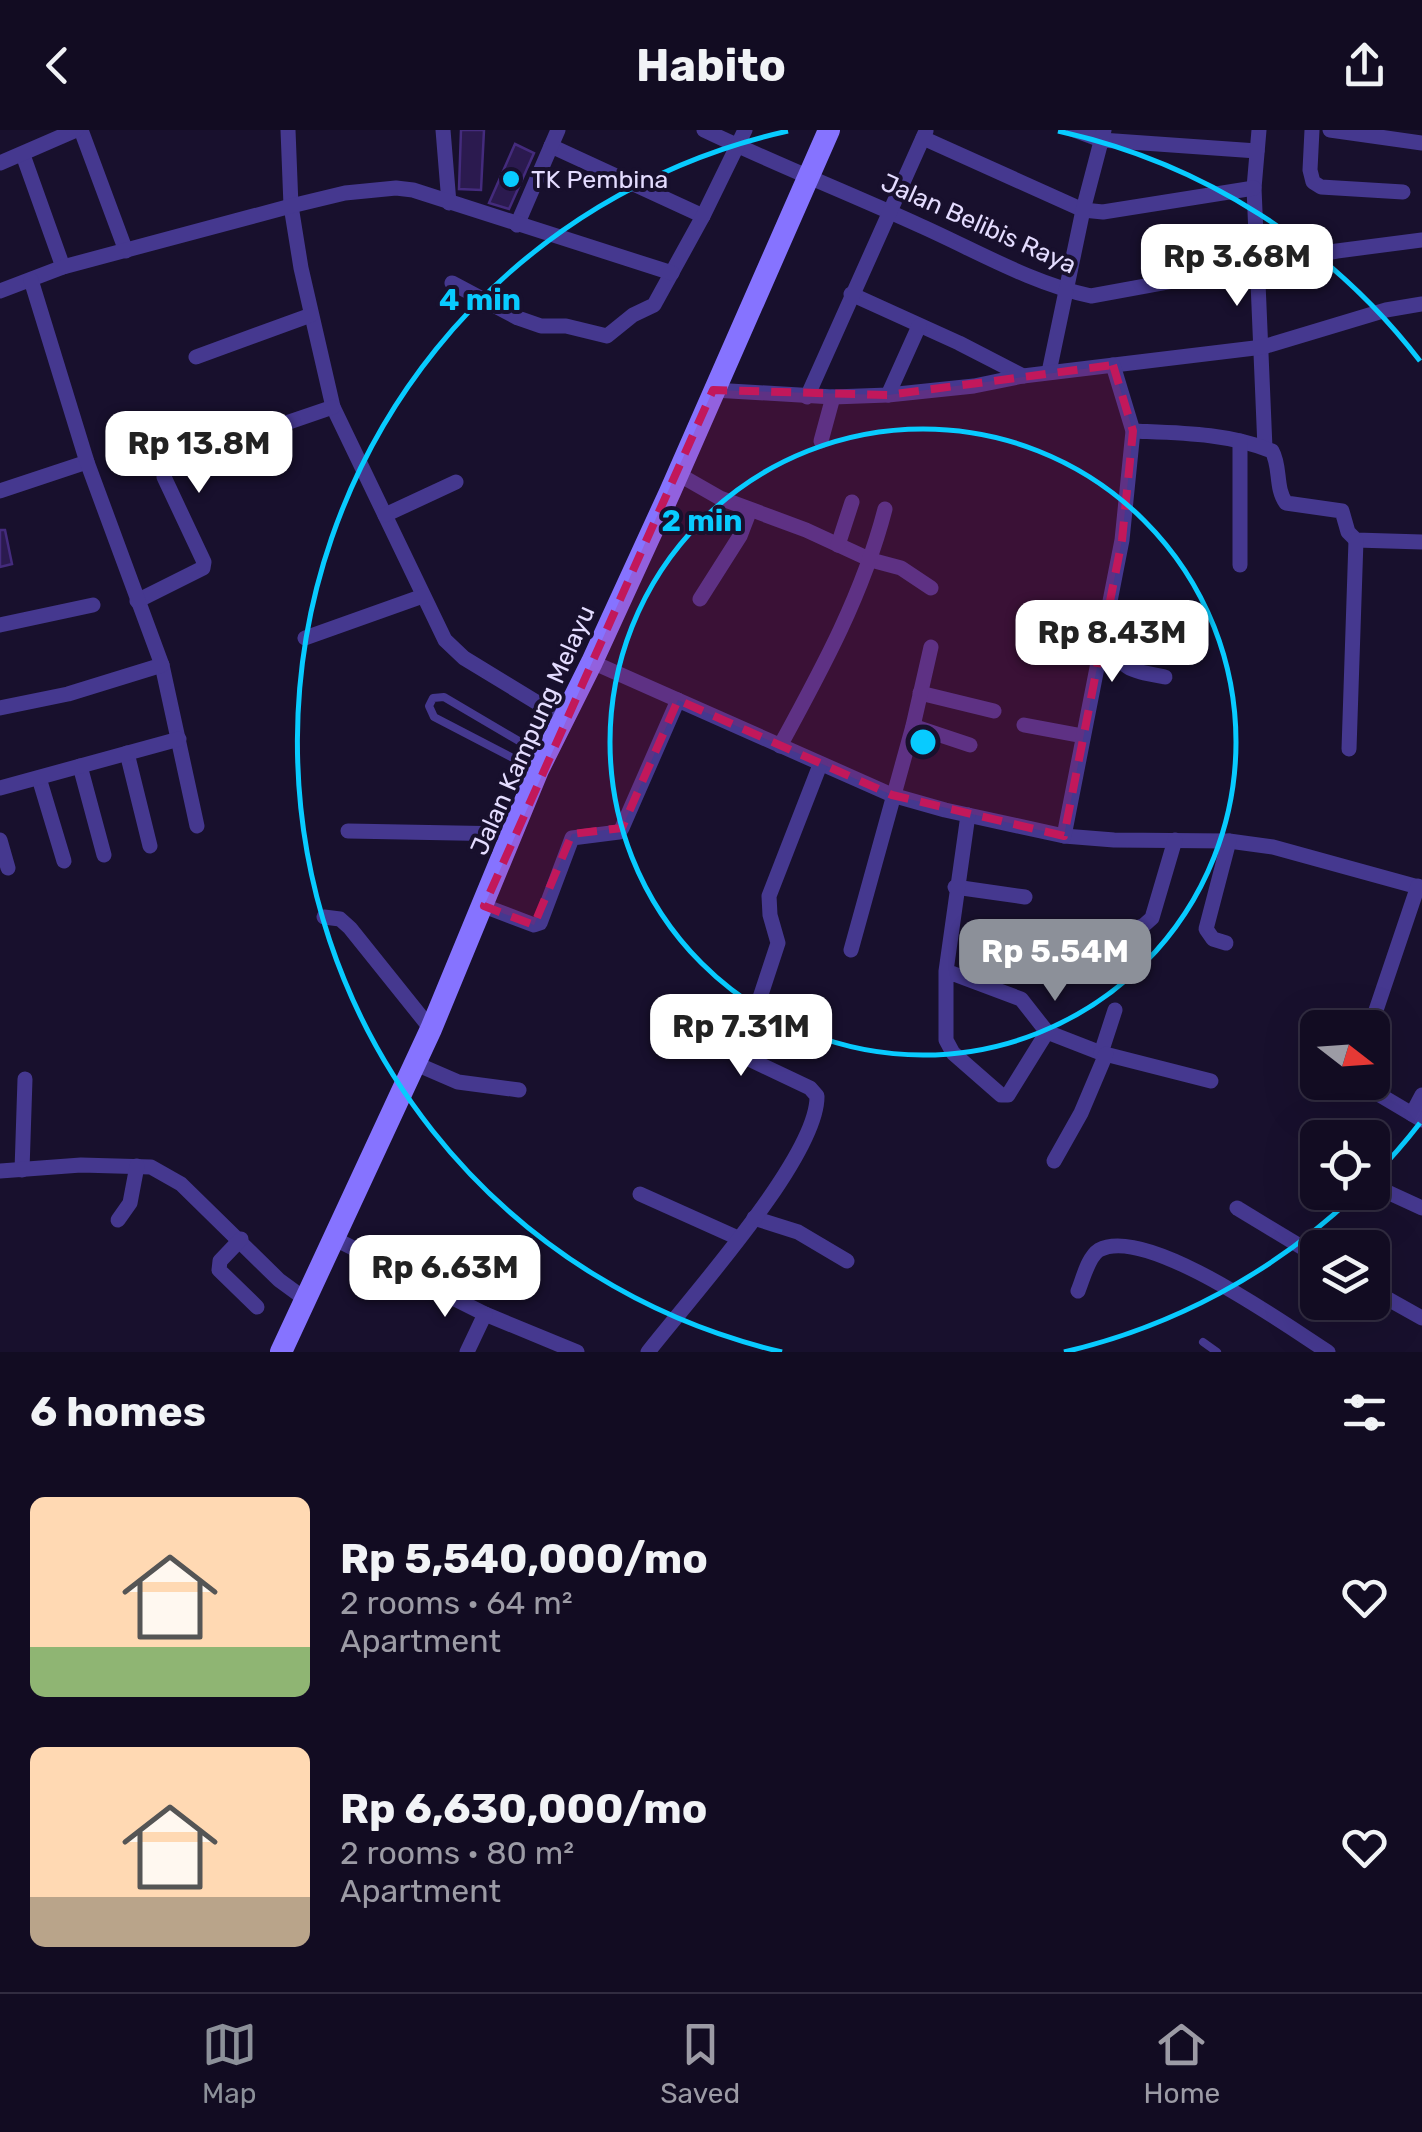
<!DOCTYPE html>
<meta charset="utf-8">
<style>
body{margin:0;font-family:Rubik,sans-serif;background:#1f1a2f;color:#f1f3f6;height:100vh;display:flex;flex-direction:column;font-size:38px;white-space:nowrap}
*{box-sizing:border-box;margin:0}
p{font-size:32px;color:#9c9ba5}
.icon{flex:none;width:55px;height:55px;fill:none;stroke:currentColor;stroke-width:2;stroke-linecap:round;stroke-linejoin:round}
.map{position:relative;height:1222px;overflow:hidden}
.panel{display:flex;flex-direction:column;background:#120c22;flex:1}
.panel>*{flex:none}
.needle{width:65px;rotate:107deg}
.fabs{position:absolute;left:1300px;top:880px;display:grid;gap:20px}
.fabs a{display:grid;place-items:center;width:90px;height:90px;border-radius:15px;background:#120c22;box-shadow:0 10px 40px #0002,0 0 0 2px #312c40;font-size:50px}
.price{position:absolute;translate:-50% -85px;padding:0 22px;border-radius:20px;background:#fff;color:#222;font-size:32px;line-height:65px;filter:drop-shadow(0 2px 5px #0008)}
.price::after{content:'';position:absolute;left:50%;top:60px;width:30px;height:22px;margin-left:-15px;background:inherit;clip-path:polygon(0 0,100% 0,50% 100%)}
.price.selected{background:#8c9099;color:#fff}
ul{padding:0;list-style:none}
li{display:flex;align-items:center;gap:30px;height:250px;padding:0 30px}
li span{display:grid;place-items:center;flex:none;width:280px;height:200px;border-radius:15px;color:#555}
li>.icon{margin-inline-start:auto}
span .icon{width:120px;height:120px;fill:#fffc;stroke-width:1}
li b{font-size:42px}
h2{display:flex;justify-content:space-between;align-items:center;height:120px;padding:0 30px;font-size:42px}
header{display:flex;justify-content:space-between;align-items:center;height:130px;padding:0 30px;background:#120c22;font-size:45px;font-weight:700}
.dock{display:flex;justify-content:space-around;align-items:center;height:140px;border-top:2px solid #312c40;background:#120c22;font-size:28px;color:#9c9ba5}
.dock a{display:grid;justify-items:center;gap:5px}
.dock .selected{color:#8c9099}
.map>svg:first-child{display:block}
.building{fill:#2b1a4f;stroke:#442b7d;stroke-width:2.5}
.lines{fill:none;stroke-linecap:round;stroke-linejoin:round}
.lane{stroke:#45388f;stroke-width:8}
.street{stroke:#45388f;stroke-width:15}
.secondary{stroke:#8673ff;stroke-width:22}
.marked{fill:#c2185b;fill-opacity:0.2;stroke:#c2185b;stroke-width:8;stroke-dasharray:20 12;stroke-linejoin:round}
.ring{fill:none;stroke:#08cbff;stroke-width:5}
.poi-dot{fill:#08cbff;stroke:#18102d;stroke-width:4}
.labels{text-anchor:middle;stroke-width:8;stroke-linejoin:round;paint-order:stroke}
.poi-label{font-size:25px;fill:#e4dcff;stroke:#18102d;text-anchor:start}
.street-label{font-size:25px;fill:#e4dcff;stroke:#18102d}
.centre{fill:#08cbff;stroke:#18102d;stroke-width:5}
.ring-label{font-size:30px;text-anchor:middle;font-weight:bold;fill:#08cbff;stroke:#18102d;stroke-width:8;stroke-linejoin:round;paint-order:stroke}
</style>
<header><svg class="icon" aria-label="back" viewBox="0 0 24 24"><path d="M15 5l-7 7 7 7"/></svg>Habito<svg class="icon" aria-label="share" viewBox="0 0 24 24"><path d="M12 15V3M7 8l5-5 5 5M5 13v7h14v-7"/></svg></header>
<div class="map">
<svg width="1422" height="1222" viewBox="0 0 1422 1222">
<rect width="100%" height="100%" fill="#18102d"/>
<g class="building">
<path d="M461,0h23l-3,60 -22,-1z"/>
<path d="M515,14l19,9 -25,56 -20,-6z"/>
<path d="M0,400h5l7,34 -12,3z"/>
</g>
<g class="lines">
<g class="lane">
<path d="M536,640l-102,-53 -5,-11 4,-8 11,-1 97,57"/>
<path d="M1203,1212l14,10"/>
</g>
<g class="street">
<path d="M81,0l45,121"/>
<path d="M288,0l3,76 10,62 32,139 112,233 19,18 100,61"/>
<path d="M443,0l6,73"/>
<path d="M704,0c71,34 145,63 217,96 56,25 110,57 170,70l246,-45 85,-11"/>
<path d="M1074,0l27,10 156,11"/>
<path d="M1259,0l-5,58 11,260"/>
<path d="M1312,0l-2,40 3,12 8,5 82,5"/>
<path d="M1330,0l92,13"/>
<path d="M923,8l160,72 20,2 151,-24"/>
<path d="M551,16l152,70"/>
<path d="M23,25l40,112"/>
<path d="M0,33l76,-33"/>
<path d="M517,95l41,-95"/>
<path d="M452,153l66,35 23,8h25l41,10 26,-21 21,-10 49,-89 42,-86"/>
<path d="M0,161l63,-24 228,-61 54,-13 51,-5 17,2 259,83"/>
<path d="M851,164l108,49 64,33"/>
<path d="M196,227l115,-42"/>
<path d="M1049,242l34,-162 21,-80"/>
<path d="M713,260l120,7 55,-2 86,-9 49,-10 240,-29 123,-37 36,-6"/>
<path d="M888,265l31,-69"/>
<path d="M807,267l119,-266"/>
<path d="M1133,301c48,2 94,2 139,20 9,16 3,37 14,52l56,8 6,21 8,8 66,2"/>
<path d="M821,311l12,-44"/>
<path d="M1240,311v124"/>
<path d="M678,344l42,24 86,32 65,30 30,8 30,20"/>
<path d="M0,361l87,-29"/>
<path d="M385,385l71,-33"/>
<path d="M838,415l14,-43"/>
<path d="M700,469l40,-63 10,-26"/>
<path d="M137,471l66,-33 1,-6 -40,-85 2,-13 167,-57"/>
<path d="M0,495l93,-20"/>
<path d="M1104,503c21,37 18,36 61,44"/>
<path d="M305,508l118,-42"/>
<path d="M592,532l300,133 53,15 119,26 50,4 115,1 44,6 149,41"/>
<path d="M162,535l35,161"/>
<path d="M920,563l74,18"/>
<path d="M0,578l68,-14 94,-29 -75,-203 -56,-182"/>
<path d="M1024,595l59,11"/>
<path d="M913,596l57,19"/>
<path d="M780,616c42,-77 83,-152 105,-237"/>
<path d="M1349,619l7,-209"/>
<path d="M127,623l23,93"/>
<path d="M80,636l24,89"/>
<path d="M39,648l25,83"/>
<path d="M0,658l179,-49"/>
<path d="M348,701l165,3"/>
<path d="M1064,706l58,-296 11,-109 -20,-66"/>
<path d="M0,710l8,28"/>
<path d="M955,757l70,10"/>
<path d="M484,776l50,19 6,-2 32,-85 47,-6 3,-4 56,-128"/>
<path d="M324,787l16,2 10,9 81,101"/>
<path d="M1118,804l25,-8 9,-8 23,-78"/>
<path d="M1226,813l-13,-4 -7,-10 23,-88"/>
<path d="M851,820l62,-224 18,-79"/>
<path d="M946,841l75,28 26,33 -39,63h-7l-48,-42 -7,-13v-69l22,-156"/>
<path d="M1370,898l48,-142"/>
<path d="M1047,902l54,21 110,28"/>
<path d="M1101,923l14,-43"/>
<path d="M414,933l44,19 61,8"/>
<path d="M1358,952l64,38"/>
<path d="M1412,984l10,-19"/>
<path d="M1054,1031l27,-48 25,-59"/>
<path d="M22,1040l3,-91"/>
<path d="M0,1041l81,-6 70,2 30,17 98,96 26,19"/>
<path d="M1372,1055l50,23"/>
<path d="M640,1064l98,44"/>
<path d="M1237,1078l81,49"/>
<path d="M754,1088l44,14 49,29"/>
<path d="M118,1090l12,-17 7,-37"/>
<path d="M241,1109l-21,22 -1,9 38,37"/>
<path d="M335,1109l150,75 92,38"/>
<path d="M1372,1160l50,28"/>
<path d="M1078,1161c5,-12 10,-34 21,-41 47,-26 188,76 229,102"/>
<path d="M467,1222l18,-38"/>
<path d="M648,1222c41,-53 170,-195 169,-256l-7,-8 -59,-28 -6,-7v-10l33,-100 -8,-28 -1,-19 51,-131"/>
</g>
<path class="secondary" d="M281,1222l150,-323 107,-259 54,-108 78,-170 159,-362"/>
</g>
<path class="marked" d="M1113,235l20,66 -11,109 -58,296 -172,-41 -214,-95 -56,128 -50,6 -38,91 -50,-19 229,-516 175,5z"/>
<g class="ring">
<circle cx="923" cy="612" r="313"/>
<path d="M1420 993A626 626 0 0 1 1373 1047M1354 1066A626 626 0 0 1 1064 1222M782 1222A626 626 0 0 1 788 1M1058 1A626 626 0 0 1 1420 231"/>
</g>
<circle class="poi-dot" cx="511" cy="49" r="10"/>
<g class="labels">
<g class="poi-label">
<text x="531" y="58">TK Pembina</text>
</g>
<g class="street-label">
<text transform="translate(979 93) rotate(24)" y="9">Jalan Belibis Raya</text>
<text transform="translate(532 600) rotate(-66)" y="9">Jalan Kampung Melayu</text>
</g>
</g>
<circle cx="923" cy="612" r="15" class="centre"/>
<g class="ring-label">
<text x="480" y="180">4 min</text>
<text x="702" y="401">2 min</text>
</g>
</svg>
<div class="fabs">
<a><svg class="needle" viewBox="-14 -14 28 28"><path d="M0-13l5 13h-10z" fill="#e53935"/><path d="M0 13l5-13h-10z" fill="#9c9ba5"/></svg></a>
<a><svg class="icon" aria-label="locate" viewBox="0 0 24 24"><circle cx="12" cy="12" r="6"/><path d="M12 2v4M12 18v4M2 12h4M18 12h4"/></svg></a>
<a><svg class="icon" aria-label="layers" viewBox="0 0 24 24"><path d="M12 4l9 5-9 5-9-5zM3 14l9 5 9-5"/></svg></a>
</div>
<b class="price" style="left:1237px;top:179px">Rp 3.68M</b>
<b class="price" style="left:199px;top:366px">Rp 13.8M</b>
<b class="price" style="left:1112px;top:555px">Rp 8.43M</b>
<b class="price selected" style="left:1055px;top:874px">Rp 5.54M</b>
<b class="price" style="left:741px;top:949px">Rp 7.31M</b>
<b class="price" style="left:445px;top:1190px">Rp 6.63M</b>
</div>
<section class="panel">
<h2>6 homes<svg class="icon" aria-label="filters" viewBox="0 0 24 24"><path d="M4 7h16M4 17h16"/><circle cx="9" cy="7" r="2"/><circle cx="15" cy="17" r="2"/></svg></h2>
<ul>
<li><span style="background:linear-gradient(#ffd9b3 75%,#8fb573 0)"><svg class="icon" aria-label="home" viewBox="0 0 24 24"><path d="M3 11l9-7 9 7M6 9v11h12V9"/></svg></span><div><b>Rp 5,540,000/mo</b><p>2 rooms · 64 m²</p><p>Apartment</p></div><svg class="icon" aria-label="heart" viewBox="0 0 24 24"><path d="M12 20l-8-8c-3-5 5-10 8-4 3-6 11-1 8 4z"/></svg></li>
<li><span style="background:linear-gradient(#ffd9b3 75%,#b9a48a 0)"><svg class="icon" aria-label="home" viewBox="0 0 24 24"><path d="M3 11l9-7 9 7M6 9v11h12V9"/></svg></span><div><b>Rp 6,630,000/mo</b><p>2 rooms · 80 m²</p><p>Apartment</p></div><svg class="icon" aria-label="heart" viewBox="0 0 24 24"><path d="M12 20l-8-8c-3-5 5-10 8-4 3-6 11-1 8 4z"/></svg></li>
</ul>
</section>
<nav class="dock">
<a class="selected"><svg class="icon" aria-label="map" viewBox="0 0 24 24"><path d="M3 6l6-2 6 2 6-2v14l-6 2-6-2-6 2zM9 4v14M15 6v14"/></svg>Map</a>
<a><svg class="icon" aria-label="saved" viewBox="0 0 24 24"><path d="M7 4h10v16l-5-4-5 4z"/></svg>Saved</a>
<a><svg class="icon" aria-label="home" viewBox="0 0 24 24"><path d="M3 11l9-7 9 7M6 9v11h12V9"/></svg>Home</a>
</nav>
